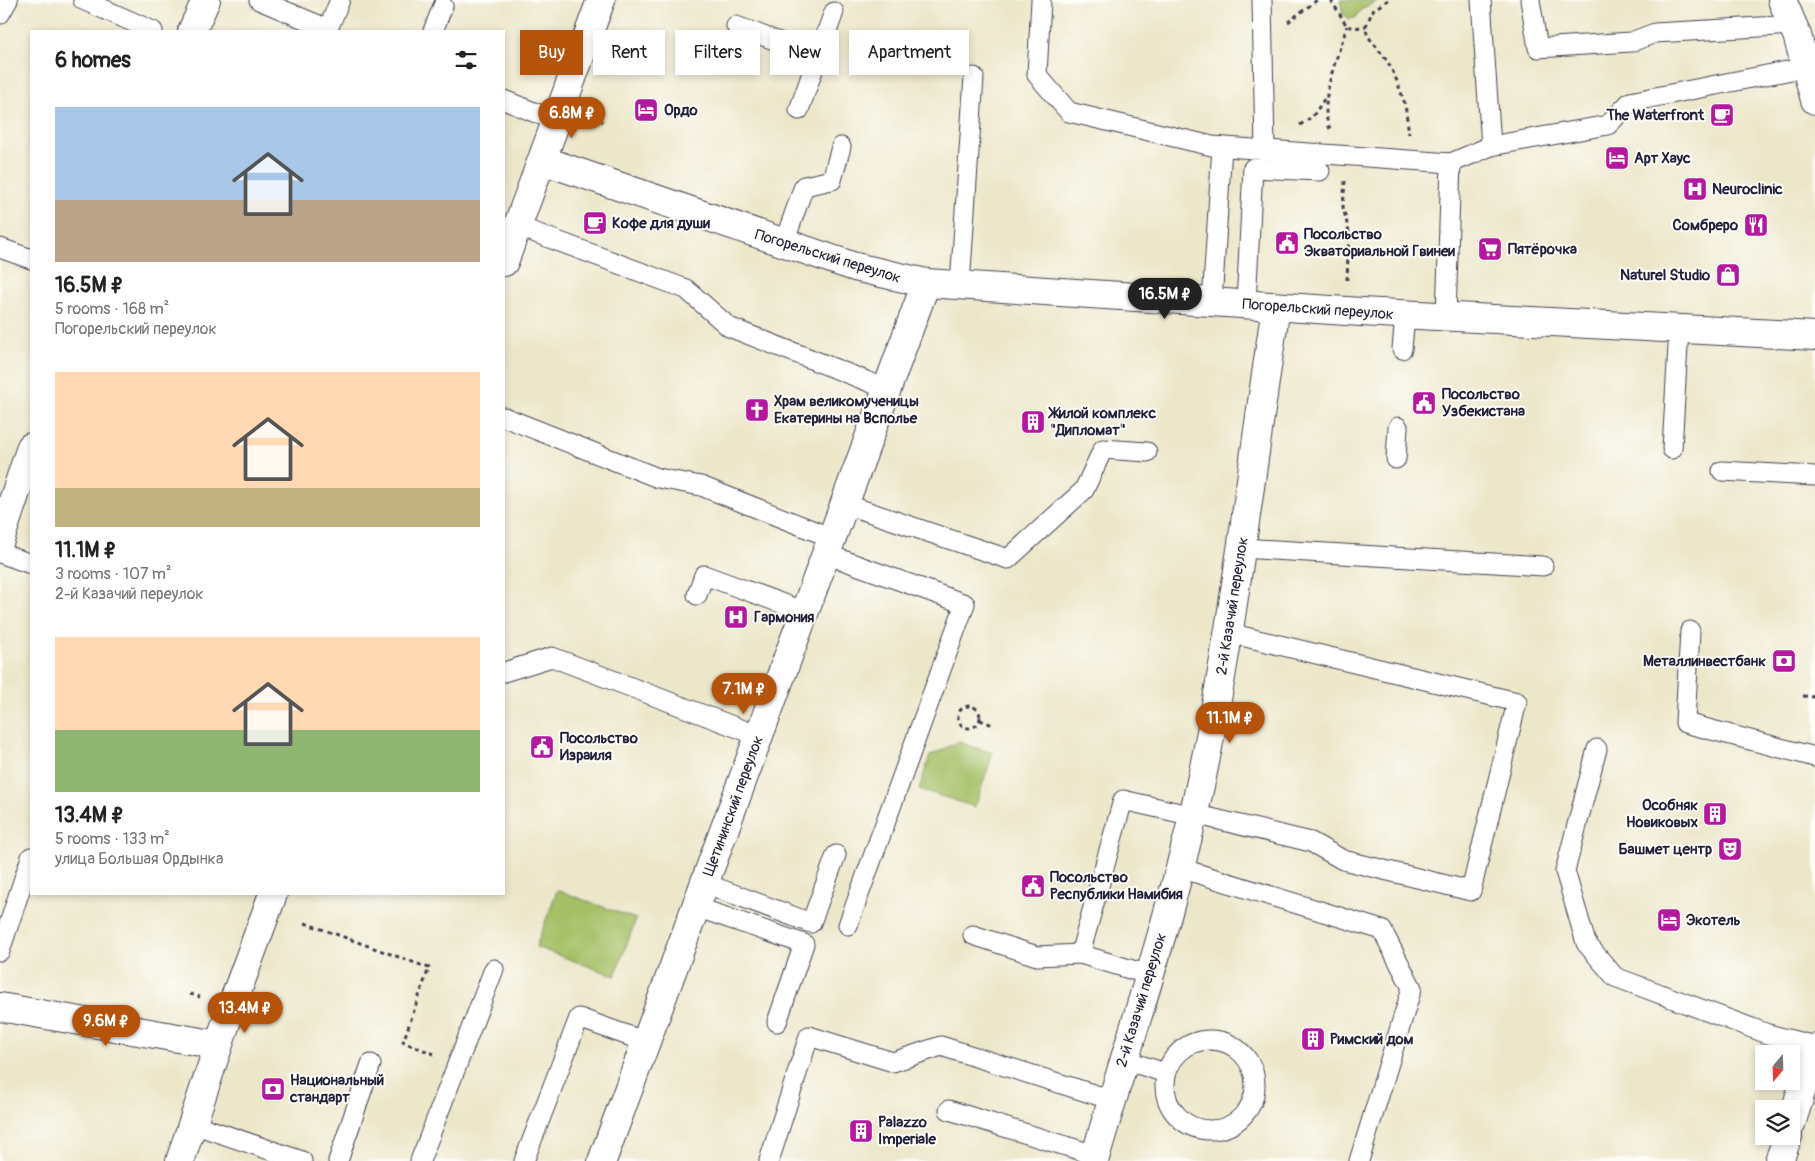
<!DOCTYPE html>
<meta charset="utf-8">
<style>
body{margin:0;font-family:Pangolin,sans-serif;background:#f6f6f6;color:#222;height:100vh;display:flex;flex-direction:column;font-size:19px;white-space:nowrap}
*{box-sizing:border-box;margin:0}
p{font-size:16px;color:#767676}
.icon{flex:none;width:28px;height:28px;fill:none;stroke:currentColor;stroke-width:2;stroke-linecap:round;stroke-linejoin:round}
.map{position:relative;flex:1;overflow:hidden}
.side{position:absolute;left:30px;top:30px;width:475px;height:865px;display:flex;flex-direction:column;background:#fff;border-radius:0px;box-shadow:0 2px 8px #0003}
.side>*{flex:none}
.top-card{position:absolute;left:520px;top:30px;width:475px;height:45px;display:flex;gap:10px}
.needle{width:32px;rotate:199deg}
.tools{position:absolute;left:1755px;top:1045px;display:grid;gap:10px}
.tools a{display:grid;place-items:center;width:45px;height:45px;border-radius:0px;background:#fff;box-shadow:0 2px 8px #0003;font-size:25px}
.price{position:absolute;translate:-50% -42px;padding:0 11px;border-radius:18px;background:#b45309;color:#fff;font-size:16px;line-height:32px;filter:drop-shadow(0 1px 2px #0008)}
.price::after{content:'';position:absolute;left:50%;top:30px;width:15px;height:11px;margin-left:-8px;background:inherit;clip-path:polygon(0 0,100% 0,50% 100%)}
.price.current{background:#222;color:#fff}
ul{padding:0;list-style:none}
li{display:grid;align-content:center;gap:10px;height:265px;padding:0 25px}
li span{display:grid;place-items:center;height:155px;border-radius:0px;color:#555}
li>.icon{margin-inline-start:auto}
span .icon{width:90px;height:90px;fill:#fffc;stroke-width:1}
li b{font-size:21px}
h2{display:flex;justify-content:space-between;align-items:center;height:60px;padding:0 25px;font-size:21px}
.chip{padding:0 18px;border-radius:0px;background:#fff;box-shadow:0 2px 8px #0003;font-size:18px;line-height:45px}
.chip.current{background:#b45309;color:#fff}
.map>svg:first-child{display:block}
.green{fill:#a4bf65;stroke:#637050}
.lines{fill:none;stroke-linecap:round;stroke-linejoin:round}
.lane-casing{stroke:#404050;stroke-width:21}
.street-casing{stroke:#404050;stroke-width:30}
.secondary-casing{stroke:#404050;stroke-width:30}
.path{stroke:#404050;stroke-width:3;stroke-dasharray:4 4;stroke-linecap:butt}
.lane{stroke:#fff;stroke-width:19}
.street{stroke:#fff;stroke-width:28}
.secondary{stroke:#fff;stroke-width:28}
.labels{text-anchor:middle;stroke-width:4;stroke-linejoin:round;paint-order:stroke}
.poi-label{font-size:15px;font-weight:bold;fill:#22223b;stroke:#fdfcf7;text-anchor:start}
.street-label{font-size:15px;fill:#22223b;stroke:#fdfcf7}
</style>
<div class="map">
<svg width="1815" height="1161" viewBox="0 0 1815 1161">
<rect width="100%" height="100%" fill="#fdfcf7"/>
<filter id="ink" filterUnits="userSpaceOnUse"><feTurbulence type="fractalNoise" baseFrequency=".02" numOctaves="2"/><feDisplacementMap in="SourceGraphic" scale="10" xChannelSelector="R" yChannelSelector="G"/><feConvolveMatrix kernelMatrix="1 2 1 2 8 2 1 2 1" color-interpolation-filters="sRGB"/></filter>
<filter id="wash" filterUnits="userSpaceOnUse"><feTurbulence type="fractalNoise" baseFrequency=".0096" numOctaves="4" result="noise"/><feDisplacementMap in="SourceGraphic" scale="20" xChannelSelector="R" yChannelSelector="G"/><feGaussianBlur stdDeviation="1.12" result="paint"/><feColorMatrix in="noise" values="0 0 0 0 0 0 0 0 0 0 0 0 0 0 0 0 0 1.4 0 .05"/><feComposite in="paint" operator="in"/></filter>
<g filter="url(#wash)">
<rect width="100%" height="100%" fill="#ede7ca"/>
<g class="green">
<path d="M1340,0h39l-16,8 -8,10 -5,1 -7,-5z"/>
<path d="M958,742l35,11 -18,54 -56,-18 11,-33z"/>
<path d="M557,890l79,29 -21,57 -79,-29z"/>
</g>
</g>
<g filter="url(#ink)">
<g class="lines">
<defs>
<g id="lane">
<path d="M83,0l70,31"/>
<path d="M259,0l69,29 12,-29"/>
<path d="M1041,0l-4,75 32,37 143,34 239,17 40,-17 117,-21 22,-23 177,-35"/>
<path d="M1262,0l3,150"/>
<path d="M1481,0l10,146"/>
<path d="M1530,0l8,48 93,-6 24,-9 138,-8"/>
<path d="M0,14l8,-14"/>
<path d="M736,26l82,30 -19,54"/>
<path d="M433,31l10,-25"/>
<path d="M818,56l16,-44"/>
<path d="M504,100l52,21"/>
<path d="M517,226l169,63 43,38 158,62"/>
<path d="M784,243l20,-57 28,-6 9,-33"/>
<path d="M0,248l31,11"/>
<path d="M960,285l14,-208"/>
<path d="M1212,302l10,-155"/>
<path d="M1246,304l7,-136 67,3"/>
<path d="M1446,317l5,-154"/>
<path d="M1402,349l3,-34"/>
<path d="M504,417l154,61 43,8 131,52"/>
<path d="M1672,449l7,-120"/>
<path d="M1396,459l2,-32"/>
<path d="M1722,471l93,5"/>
<path d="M845,504l163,55 76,-69 19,-41 44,3"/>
<path d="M1241,548l302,18"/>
<path d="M0,553l31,11"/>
<path d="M826,554l139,50 -117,321"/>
<path d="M697,595l7,-20 101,37"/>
<path d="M1690,631l-5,92 130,34"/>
<path d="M504,672l48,-15 207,79"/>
<path d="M1597,749l-32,122 21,72 29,34 153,57 47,12"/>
<path d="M1194,814l117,28 32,18 128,31 46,-189 -288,-69"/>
<path d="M1180,868l202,62 30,58 -53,173"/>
<path d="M704,883l107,40 25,-68"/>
<path d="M696,907l108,37 -27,78"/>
<path d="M973,935l64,21 43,-2 69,21"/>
<path d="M0,951l31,-94"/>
<path d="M1080,954l43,-154 70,16"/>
<circle cx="1210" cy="1085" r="45"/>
<path d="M1124,1060l42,13"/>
<path d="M949,1110l146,45"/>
<path d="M193,1124l109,37"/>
<path d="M338,1161l33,-97"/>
<path d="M420,1161l74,-192"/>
<path d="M524,1161l55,-143 67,24"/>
<path d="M769,1161l40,-125 84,26 48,-16 171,54"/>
</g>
<g id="street">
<path d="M192,31l14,-31"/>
<path d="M542,160l313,107 71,16 435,29 454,24"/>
<path d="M0,540l31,-93"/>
<path d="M0,1007l218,38"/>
<path d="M602,1161l324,-878"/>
<path d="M1094,1161c38,-129 81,-258 109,-389 32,-154 49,-310 73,-465"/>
</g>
<g id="secondary">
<path d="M1782,0l15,35 18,65"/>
<path d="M504,262l97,-262"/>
<path d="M1791,1124l24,-76"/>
<path d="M180,1161l51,-153 42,-114"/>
<path d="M1779,1161l9,-25"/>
</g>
</defs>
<use href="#lane" class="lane-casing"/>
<use href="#street" class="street-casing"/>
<use href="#secondary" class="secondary-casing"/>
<g class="path">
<path d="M1331,0l16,26 8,2 11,-2"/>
<path d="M1388,0l-15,10 -7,16 1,9 21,27 9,19 8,23 4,30"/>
<path d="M1288,22l29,-22"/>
<path d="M594,119l9,3"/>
<path d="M1300,125l13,-9 14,-21"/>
<path d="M1330,129c-13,-27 9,-75 17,-103"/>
<path d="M1345,181l-2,26 6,25 -2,48"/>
<path d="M1803,696l12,1"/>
<circle cx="969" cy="717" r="11"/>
<path d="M980,720l13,5"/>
<path d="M305,923l124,45 -26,74 31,12"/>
<path d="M190,994l10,3"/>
<path d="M262,1018l8,3"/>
</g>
<use href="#lane" class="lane"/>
<use href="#street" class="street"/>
<use href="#secondary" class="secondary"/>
</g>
</g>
<defs>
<symbol id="hotel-square" viewBox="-11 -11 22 22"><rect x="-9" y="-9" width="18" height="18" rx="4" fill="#b5179e" stroke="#fdfcf7"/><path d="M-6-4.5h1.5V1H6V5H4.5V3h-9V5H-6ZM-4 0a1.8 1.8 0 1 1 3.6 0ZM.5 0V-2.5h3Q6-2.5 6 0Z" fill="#fff"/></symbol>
<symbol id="cafe-square" viewBox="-11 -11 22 22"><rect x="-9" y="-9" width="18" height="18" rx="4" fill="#b5179e" stroke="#fdfcf7"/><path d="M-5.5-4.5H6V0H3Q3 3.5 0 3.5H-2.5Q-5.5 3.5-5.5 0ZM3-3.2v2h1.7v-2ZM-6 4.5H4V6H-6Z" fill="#fff"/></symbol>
<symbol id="hospital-square" viewBox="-11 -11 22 22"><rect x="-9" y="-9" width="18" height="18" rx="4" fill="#b5179e" stroke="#fdfcf7"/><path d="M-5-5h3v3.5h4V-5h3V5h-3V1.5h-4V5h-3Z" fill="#fff"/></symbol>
<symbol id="restaurant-square" viewBox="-11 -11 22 22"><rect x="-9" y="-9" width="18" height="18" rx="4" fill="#b5179e" stroke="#fdfcf7"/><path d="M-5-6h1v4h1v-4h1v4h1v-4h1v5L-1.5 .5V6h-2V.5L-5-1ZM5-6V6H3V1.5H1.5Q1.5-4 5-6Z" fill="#fff"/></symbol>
<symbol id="civic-square" viewBox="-11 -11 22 22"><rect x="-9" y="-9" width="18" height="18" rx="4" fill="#b5179e" stroke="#fdfcf7"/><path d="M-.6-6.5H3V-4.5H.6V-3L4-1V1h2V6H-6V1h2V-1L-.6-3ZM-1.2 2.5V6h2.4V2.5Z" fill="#fff"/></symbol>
<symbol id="supermarket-square" viewBox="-11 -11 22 22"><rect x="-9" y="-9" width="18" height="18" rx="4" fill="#b5179e" stroke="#fdfcf7"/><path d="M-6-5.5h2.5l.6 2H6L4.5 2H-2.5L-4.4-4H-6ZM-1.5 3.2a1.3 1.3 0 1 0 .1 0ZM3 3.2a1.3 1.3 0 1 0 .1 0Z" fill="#fff"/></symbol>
<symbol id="shop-square" viewBox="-11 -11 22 22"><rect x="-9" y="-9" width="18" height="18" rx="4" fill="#b5179e" stroke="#fdfcf7"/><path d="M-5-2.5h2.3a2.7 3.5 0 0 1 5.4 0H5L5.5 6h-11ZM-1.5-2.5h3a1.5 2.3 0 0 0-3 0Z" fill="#fff"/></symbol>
<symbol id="church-square" viewBox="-11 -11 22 22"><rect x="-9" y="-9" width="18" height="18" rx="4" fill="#b5179e" stroke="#fdfcf7"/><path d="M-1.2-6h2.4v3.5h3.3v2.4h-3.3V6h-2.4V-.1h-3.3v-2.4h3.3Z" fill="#fff"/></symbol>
<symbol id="building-square" viewBox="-11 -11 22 22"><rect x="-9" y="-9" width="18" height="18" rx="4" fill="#b5179e" stroke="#fdfcf7"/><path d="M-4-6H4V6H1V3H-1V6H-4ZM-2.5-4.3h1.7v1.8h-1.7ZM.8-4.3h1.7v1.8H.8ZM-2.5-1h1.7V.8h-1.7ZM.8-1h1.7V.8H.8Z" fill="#fff"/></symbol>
<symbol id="bank-square" viewBox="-11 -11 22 22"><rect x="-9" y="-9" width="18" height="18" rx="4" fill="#b5179e" stroke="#fdfcf7"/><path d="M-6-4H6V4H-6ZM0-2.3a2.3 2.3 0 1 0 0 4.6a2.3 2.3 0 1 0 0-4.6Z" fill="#fff"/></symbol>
<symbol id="theatre-square" viewBox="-11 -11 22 22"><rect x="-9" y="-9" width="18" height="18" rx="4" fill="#b5179e" stroke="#fdfcf7"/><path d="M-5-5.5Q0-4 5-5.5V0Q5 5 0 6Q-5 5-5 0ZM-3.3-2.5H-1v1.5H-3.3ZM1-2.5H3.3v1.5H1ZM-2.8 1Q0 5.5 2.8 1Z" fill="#fff"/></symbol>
</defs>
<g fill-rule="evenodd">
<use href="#hotel-square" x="632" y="96" width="28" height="28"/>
<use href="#cafe-square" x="1708" y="101" width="28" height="28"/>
<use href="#hotel-square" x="1603" y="144" width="28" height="28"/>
<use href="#hospital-square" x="1681" y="175" width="28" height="28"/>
<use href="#cafe-square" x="581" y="209" width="28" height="28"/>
<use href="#restaurant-square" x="1742" y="211" width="28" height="28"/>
<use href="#civic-square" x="1273" y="229" width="28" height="28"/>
<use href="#supermarket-square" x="1476" y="235" width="28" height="28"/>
<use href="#shop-square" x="1714" y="261" width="28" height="28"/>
<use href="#civic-square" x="1410" y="389" width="28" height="28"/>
<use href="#church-square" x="743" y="396" width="28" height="28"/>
<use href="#building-square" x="1019" y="408" width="28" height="28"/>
<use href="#hospital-square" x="722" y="603" width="28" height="28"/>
<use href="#bank-square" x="1770" y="647" width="28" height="28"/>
<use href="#civic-square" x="528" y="733" width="28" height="28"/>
<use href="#building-square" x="1701" y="800" width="28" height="28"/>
<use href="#theatre-square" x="1716" y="835" width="28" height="28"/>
<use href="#civic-square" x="1019" y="872" width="28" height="28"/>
<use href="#hotel-square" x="1655" y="906" width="28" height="28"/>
<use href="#building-square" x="1299" y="1025" width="28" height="28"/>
<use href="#bank-square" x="259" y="1075" width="28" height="28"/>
<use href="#building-square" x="847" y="1117" width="28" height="28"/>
</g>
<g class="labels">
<g class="poi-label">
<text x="664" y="115">Ордо</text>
<text x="1704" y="120" text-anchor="end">The Waterfront</text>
<text x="1634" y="163">Арт Хаус</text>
<text x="1712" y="194">Neuroclinic</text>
<text x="612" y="228">Кофе для души</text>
<text x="1738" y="230" text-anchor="end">Сомбреро</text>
<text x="1304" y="239">Посольство<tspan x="1304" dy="17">Экваториальной Гвинеи</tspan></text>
<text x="1508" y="254">Пятёрочка</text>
<text x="1710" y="280" text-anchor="end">Naturel Studio</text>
<text x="1442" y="399">Посольство<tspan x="1442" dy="17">Узбекистана</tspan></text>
<text x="774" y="406">Храм великомученицы<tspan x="774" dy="17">Екатерины на Всполье</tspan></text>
<text x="1050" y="418">Жилой комплекс<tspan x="1050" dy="17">"Дипломат"</tspan></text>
<text x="754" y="622">Гармония</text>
<text x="1766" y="666" text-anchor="end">Металлинвестбанк</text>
<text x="560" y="743">Посольство<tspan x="560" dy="17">Израиля</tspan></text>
<text x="1698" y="810" text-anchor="end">Особняк<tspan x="1698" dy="17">Новиковых</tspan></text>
<text x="1712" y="854" text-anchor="end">Башмет центр</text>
<text x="1050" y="882">Посольство<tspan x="1050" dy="17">Республики Намибия</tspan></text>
<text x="1686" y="925">Экотель</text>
<text x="1330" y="1044">Римский дом</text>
<text x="290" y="1085">Национальный<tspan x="290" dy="17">стандарт</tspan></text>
<text x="878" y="1127">Palazzo<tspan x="878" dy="17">Imperiale</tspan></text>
</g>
<g class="street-label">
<text transform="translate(828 256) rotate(17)" y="5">Погорельский переулок</text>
<text transform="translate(1318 309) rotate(4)" y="5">Погорельский переулок</text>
<text transform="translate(1232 606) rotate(-81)" y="5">2-й Казачий переулок</text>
<text transform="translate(733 806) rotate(-70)" y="5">Щетининский переулок</text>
<text transform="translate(1141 1000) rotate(-73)" y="5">2-й Казачий переулок</text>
</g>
</g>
</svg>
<div class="tools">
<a><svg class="needle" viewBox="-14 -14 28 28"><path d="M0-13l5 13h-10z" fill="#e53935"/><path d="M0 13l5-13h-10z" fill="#767676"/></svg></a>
<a><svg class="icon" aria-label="layers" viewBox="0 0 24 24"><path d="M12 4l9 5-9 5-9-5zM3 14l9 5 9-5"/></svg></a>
</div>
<b class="price" style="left:572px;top:139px">6.8M ₽</b>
<b class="price current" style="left:1165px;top:320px">16.5M ₽</b>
<b class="price" style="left:744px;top:715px">7.1M ₽</b>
<b class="price" style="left:1230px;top:744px">11.1M ₽</b>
<b class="price" style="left:245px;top:1034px">13.4M ₽</b>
<b class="price" style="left:106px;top:1047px">9.6M ₽</b>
<div class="top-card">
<a class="chip current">Buy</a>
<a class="chip">Rent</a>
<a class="chip">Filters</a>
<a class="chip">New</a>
<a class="chip">Apartment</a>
</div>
<section class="side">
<h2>6 homes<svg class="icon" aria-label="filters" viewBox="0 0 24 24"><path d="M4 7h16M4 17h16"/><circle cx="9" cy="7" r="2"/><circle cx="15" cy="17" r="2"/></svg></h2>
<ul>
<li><span style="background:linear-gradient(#a9c7e8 60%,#b9a48a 0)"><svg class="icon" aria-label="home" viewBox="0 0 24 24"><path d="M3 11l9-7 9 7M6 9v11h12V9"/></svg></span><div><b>16.5M ₽</b><p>5 rooms · 168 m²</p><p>Погорельский переулок</p></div></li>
<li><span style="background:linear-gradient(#ffd9b3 75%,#c2b280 0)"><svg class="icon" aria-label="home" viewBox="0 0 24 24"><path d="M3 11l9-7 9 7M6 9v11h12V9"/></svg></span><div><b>11.1M ₽</b><p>3 rooms · 107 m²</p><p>2-й Казачий переулок</p></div></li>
<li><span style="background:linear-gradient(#ffd9b3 60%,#8fb573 0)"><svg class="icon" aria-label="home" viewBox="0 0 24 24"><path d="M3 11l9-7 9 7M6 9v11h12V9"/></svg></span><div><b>13.4M ₽</b><p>5 rooms · 133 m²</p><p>улица Большая Ордынка</p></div></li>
</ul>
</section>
</div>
